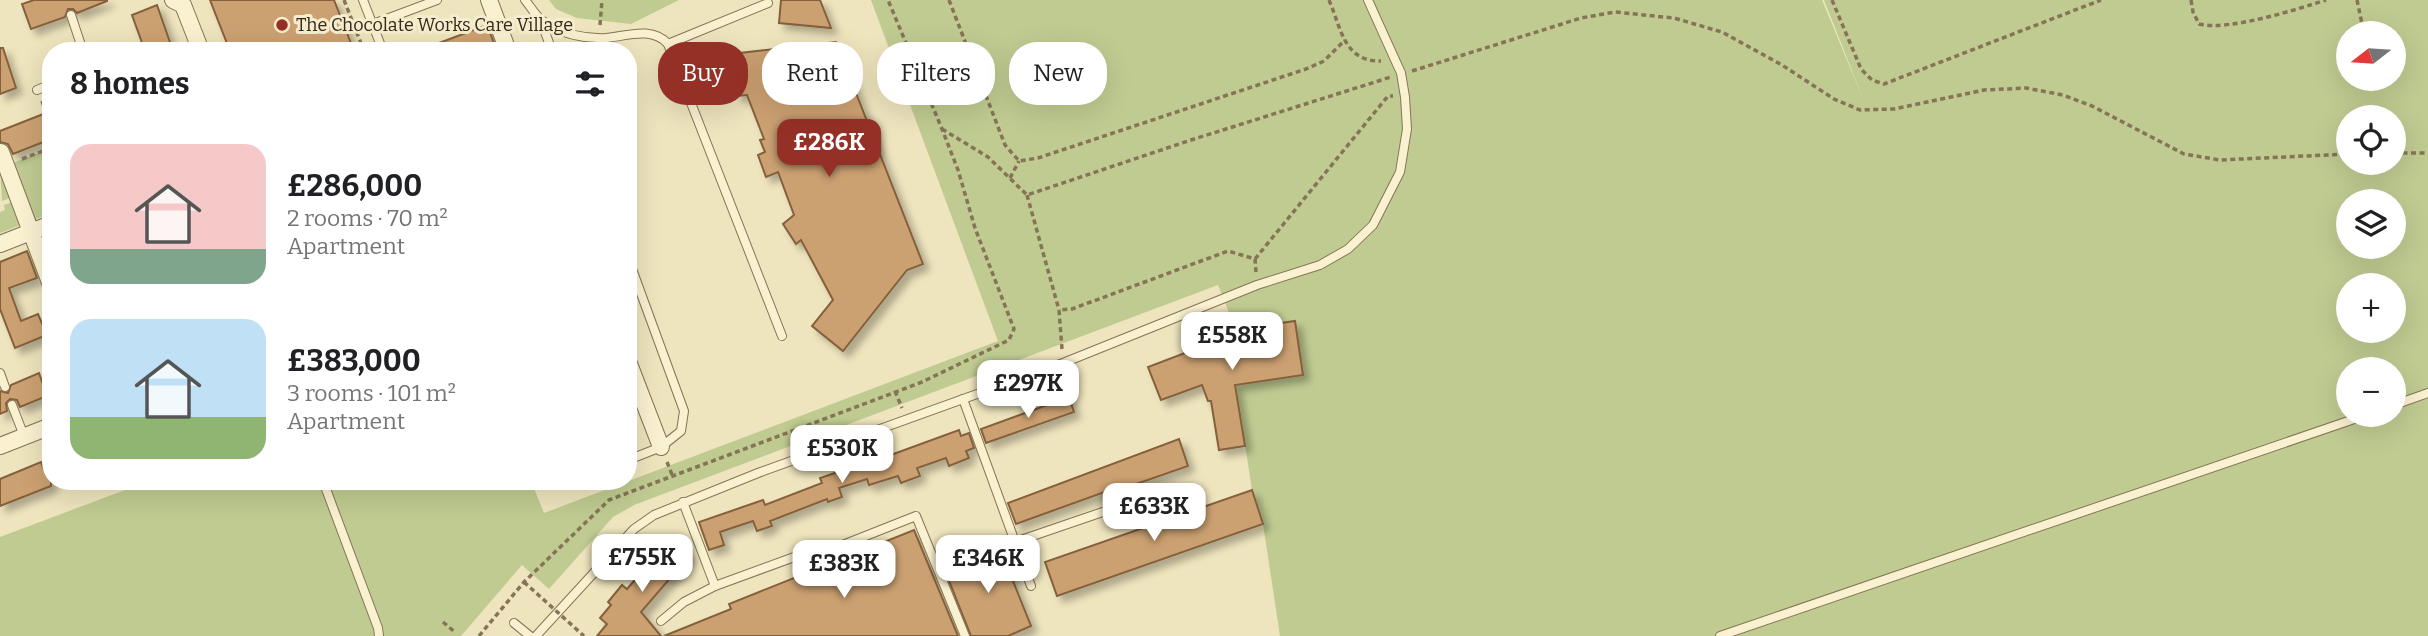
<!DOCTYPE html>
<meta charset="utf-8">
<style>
body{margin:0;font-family:Bitter,serif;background:#f6f6f6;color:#202124;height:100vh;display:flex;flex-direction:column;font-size:26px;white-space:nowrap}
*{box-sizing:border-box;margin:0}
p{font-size:23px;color:#757577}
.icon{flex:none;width:38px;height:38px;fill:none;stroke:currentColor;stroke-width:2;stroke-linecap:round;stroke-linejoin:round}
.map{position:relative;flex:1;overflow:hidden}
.details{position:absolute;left:42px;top:42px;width:595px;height:448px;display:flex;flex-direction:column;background:#fff;border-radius:28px;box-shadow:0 7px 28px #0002}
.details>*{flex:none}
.hud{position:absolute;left:658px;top:42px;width:665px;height:63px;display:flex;gap:14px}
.needle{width:46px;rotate:253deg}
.tools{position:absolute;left:2336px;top:21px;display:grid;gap:14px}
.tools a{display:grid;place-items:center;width:70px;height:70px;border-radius:50%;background:#fff;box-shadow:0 7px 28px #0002;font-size:35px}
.price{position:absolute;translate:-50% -60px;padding:0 16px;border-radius:14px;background:#fff;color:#222;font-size:23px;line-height:46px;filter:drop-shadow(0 2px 4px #0008)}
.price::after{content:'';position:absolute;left:50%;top:42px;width:21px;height:16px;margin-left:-10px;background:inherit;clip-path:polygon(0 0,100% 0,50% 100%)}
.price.active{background:#953026;color:#fff}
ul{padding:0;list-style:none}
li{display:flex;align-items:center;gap:21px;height:175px;padding:0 28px}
li span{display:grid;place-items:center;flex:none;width:196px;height:140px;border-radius:21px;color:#555}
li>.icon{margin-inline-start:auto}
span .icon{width:84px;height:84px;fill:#fffc;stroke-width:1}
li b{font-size:30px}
h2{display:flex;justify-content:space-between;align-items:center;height:84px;padding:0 28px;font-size:30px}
.pill{padding:0 24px;border-radius:28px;background:#fff;box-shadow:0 7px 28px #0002;font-size:24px;line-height:63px}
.pill.active{background:#953026;color:#fff}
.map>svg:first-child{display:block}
.green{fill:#bfcb91;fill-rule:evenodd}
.building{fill:#cca172;stroke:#85603c;stroke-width:2;filter:url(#shadow)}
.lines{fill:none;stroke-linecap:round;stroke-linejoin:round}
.lane-casing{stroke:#857456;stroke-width:10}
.street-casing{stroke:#857456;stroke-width:18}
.path{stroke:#857456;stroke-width:3.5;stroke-dasharray:5 3.5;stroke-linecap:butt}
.lane{stroke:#f9f1d0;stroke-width:8}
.street{stroke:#f9f1d0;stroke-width:16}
.path-bridge{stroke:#857456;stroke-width:3.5;stroke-dasharray:5 3.5;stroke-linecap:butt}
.poi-dot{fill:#953026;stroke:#f5edcd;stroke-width:2.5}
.labels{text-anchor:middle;stroke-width:6;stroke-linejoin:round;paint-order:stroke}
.poi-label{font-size:18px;fill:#352a1b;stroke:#f5edcd;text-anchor:start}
</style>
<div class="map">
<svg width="2428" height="636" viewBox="0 0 2428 636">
<defs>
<filter id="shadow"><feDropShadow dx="6" dy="6" stdDeviation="3.5" flood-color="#0004"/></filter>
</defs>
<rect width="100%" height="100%" fill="#eee4bd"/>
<g class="green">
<path d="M549,0h130l-48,24 -54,-6 -21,-9z"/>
<path d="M871,0h951l42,101 -40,-101h604v636h-1148l-17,-112 -11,-34 -19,-124 62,-44 -65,9 -2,-21 -10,-25 -584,220 -21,12 -64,72 -27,-24 -61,71h-461v-99l149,-56h382l13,32 454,-172zM2348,33h46v46h-46zM2348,117h46v46h-46zM2348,201h46v46h-46zM2348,285h46v46h-46zM2348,369h46v46h-46z"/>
<path d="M51,148v65l-51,20v-21l5,-2 -1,-5 14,-5 -2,-4 -14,5 -2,-33z"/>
</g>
<g class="building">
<path d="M34,0h73v1l-30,12 -4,-4h-5l-3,8 -34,12 -9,-25z"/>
<path d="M210,0h124l20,51h-124z"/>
<path d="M781,0h39l11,28 -52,-5z"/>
<path d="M157,5l16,46h-28l-13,-36z"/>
<path d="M487,25l10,26h-74v-2z"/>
<path d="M836,42l87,222 -16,6 -64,81 -31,-25 21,-26 -32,-60 -5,4 -13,-20 11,-9 -16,-43 -12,5 -8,-22 7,-3 -5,-12 4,-1 -17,-44 -10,1 -6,-42z"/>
<path d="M0,48h3l13,40 -16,6z"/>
<path d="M51,111v28l-38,15 -5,-10 -8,-2v-11z"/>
<path d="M27,251l10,27 -28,10 12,33 17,-7 9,21 -32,13 -15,-39v-47z"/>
<path d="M1295,321l8,54 -68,10 10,61 -26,4 -8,-49h-3l-6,-16 -41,15 -13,-33 105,-40z"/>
<path d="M39,373l8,23 -27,11 -3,-7 -7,-1 -4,4 1,8 -7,3v-23l8,2 3,-8z"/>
<path d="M1069,397l5,15 -88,31 -5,-14z"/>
<path d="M959,430l2,6 8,-3 5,15 -8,3 3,7 -20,8 -3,-8 -29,10 3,8 -19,7 -3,-7 -29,9 -2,-6 -28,9 3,9 -14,5 -1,-3 -57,22 2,5 -15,5 -4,-10 -33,11 4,13 -15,5 -10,-28 64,-22 2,5 57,-22 -2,-5 56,-19 1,1z"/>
<path d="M1179,439l9,27 -66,23 -1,-3 -105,38 -8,-21z"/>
<path d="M41,462l2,6 8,-3v21l-51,20v-27z"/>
<path d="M1252,490l11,34 -206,72 -12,-34z"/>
<path d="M914,530l44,106h-294l67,-27 -2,-5z"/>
<path d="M671,538l19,17 -49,57 20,24h-64l10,-12 -7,-6 11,-13 -3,-3 14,-17 5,4 21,-24 -3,-3 13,-14 2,3z"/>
<path d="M999,546l32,80 -23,10h-37l-27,-68z"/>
</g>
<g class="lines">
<defs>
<g id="lane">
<path d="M363,0l20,51"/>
<path d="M525,0c6,7 11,17 18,21 17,13 42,18 63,17 21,-2 46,-12 62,6l114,292"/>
<path d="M71,15l12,36"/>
<path d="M541,21l11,30"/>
<path d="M373,24l64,-24"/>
<path d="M668,44l100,-41"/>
<path d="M37,90l14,-6"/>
<path d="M628,258l56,153 -3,20 -20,16 -33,13"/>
<path d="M0,373l5,14"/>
<path d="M963,399l68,187"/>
<path d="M12,405l12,31"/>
<path d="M2394,405l34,-12"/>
<path d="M323,481l55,147 1,8"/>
<path d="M683,502l32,84"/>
<path d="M1015,542l158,-54"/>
<path d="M661,621l23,-19 31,-16 93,-34 22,-2 86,-34 49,120"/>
<path d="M514,623l16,13"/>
<path d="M536,636l98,-107 20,-14 104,-42 305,-110 194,-78 63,-20 28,-16 25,-24 27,-53 7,-43 -2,-32 -4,-24 -33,-73"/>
<path d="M1720,636l646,-221"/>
</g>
<g id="street">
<path d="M173,0l10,5 18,46"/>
<path d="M489,0l19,51"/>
<path d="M1,152l50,133"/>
<path d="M0,244l51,-20"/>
<path d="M628,361l33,86"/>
<path d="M0,446l51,-20"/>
</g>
</defs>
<use href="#lane" class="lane-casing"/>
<use href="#street" class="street-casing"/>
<g class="path">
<path d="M344,0l20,51"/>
<path d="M949,0l56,145 14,16 19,-3 268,-89 18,-8 21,-21"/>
<path d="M1329,0c12,28 15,62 52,61"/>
<path d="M1832,0l29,69 11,11 12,4 217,-84"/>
<path d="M2191,0l2,12 6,12c30,7 96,-14 127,-24"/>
<path d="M2357,0l7,33"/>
<path d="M600,25l2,-25"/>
<path d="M1412,71l169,-53 34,-6 59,6 48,14 60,33 52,34 26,11 34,-1 90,-19 42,-2 37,7 29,11 92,48 36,6 128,-6"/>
<path d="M42,101l4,11"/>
<path d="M942,129l46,28 39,38 164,-55 200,-63"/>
<path d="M2394,153h34"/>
<path d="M22,159l29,-11"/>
<path d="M1010,178l9,-17"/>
<path d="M1027,195l32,115"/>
<path d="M1255,259l133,-163h5"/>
<path d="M1062,349l-3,-39 13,-1 156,-58 27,8 1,13"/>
<path d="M895,391l7,17"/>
<path d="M667,462l6,15"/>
<path d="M443,622l13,11"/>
<path d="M479,636l45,-54 85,-82 313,-118 87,-42 5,-11 -39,-101 -17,-58 -16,-41 -54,-129"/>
</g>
<use href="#lane" class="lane"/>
<use href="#street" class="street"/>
<path class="path-bridge" d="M524,582l60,54"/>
</g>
<circle class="poi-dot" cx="282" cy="25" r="7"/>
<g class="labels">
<g class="poi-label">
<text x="296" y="31">The Chocolate Works Care Village</text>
</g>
</g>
</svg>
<div class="tools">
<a><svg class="needle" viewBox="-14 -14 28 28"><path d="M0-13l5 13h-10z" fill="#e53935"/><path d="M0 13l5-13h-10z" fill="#757577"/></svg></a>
<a><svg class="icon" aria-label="locate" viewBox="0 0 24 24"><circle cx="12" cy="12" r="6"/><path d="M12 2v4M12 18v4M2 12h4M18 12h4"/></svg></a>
<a><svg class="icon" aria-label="layers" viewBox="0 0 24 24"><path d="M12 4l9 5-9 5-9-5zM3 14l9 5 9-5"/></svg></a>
<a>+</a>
<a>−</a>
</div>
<b class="price active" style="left:829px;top:179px">£286K</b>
<b class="price" style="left:1232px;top:372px">£558K</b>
<b class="price" style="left:1028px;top:420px">£297K</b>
<b class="price" style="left:842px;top:485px">£530K</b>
<b class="price" style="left:1154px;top:543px">£633K</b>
<b class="price" style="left:642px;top:594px">£755K</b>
<b class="price" style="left:988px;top:595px">£346K</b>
<b class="price" style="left:844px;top:600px">£383K</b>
<div class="hud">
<a class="pill active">Buy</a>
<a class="pill">Rent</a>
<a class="pill">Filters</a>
<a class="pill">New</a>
</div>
<section class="details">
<h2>8 homes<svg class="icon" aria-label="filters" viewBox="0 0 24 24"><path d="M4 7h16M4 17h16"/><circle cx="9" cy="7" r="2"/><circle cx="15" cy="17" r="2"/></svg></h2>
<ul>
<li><span style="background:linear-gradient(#f6c9c9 75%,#7fa58c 0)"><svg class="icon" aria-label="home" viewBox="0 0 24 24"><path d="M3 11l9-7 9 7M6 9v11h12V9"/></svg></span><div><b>£286,000</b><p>2 rooms · 70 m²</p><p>Apartment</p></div></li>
<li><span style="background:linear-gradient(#bfe0f5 70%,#8fb573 0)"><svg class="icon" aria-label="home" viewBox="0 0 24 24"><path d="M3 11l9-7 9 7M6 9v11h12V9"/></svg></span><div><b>£383,000</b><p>3 rooms · 101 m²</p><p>Apartment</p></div></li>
</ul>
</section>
</div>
